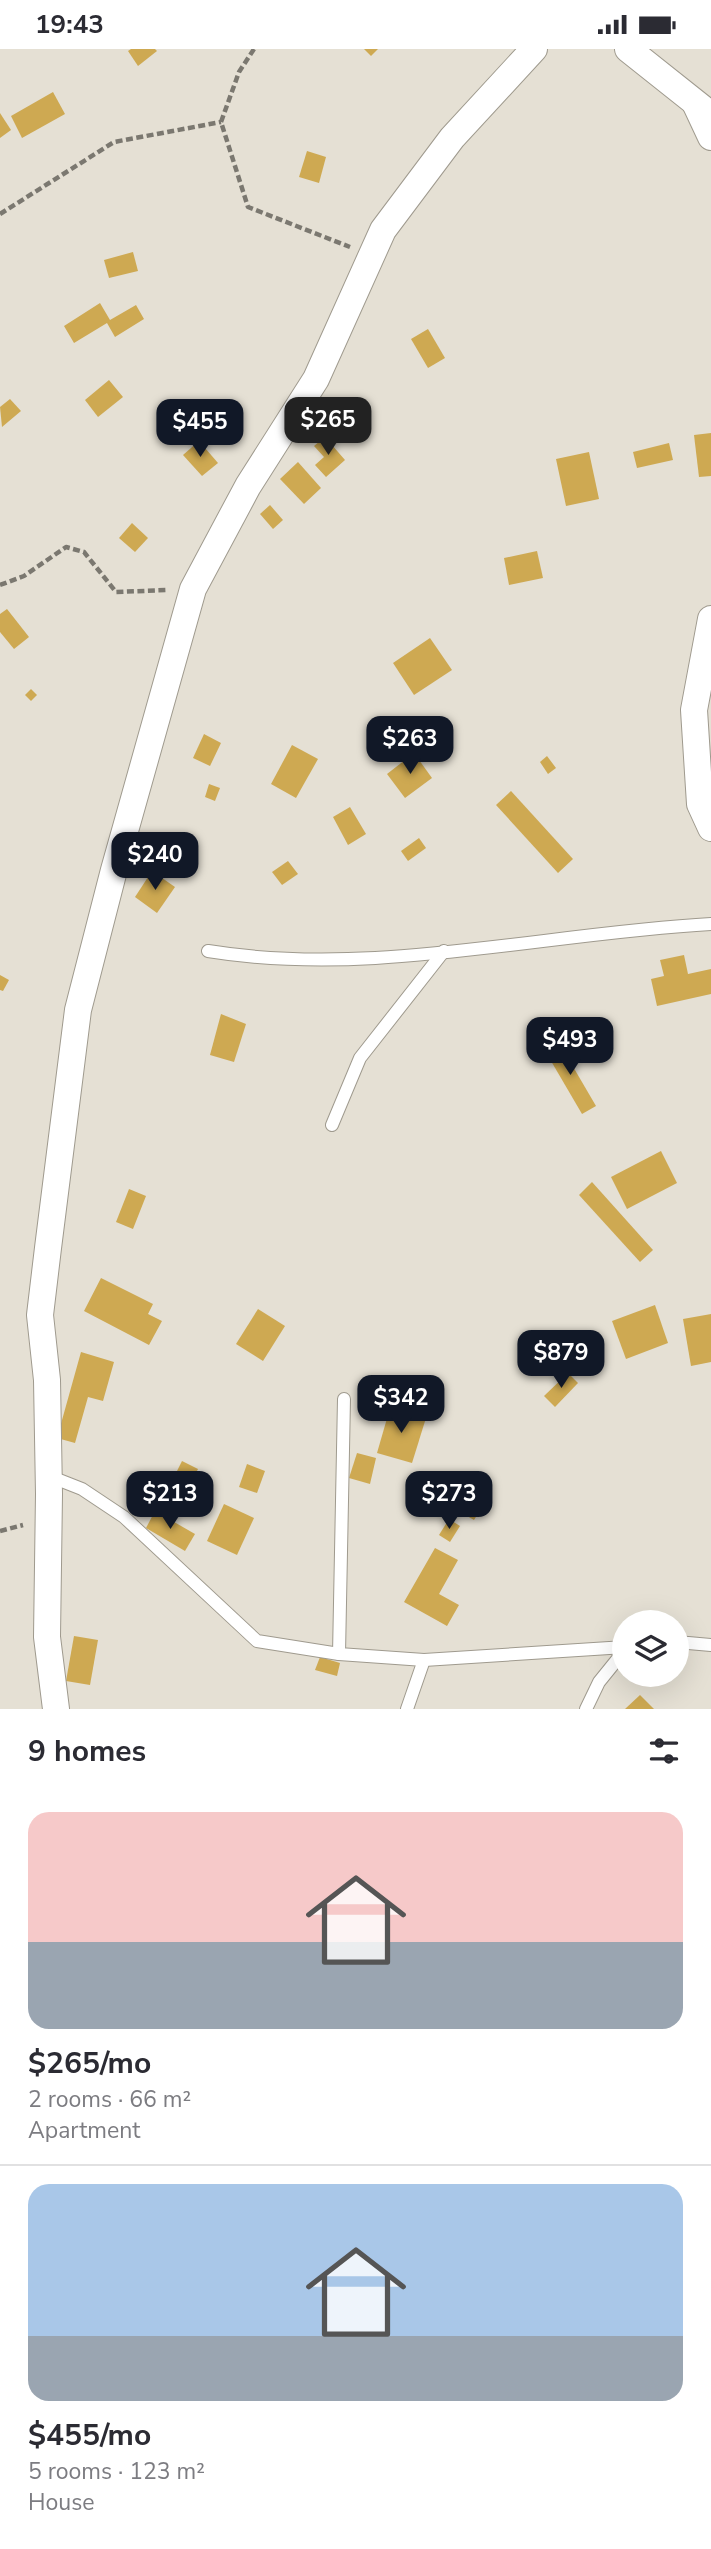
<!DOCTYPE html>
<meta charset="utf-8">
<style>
body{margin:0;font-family:"Nunito Sans",sans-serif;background:#f2f2f3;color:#2b2b33;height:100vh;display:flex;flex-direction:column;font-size:26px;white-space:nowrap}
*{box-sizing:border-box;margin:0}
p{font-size:23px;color:#7c7c81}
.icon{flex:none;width:38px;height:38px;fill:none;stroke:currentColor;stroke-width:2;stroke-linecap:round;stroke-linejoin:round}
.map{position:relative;height:1660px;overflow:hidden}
.details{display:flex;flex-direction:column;background:#fff;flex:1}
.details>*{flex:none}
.tools{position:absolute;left:612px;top:1561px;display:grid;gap:14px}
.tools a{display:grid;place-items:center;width:77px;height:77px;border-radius:50%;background:#fff;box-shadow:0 7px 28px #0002;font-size:35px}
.price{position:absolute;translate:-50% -60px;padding:0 16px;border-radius:14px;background:#111827;color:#fff;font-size:23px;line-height:46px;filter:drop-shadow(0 2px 4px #0008)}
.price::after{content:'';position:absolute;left:50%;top:42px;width:21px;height:16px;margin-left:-10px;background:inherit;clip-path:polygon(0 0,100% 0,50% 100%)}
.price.active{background:#222;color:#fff}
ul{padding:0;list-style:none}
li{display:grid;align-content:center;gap:14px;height:371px;padding:0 28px}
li+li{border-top:2px solid #e1e1e2}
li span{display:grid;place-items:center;height:217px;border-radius:21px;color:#555}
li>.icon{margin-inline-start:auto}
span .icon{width:126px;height:126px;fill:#fffc;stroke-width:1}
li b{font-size:30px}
h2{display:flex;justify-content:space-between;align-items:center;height:84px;padding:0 28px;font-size:30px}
.status{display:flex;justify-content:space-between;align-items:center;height:49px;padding:0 35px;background:#fff;direction:ltr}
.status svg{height:19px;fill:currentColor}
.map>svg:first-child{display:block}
.building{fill:#cea952}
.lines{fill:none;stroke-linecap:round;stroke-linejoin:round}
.service-casing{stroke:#9f9a8e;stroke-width:14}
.minor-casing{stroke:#9f9a8e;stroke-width:28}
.path{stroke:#7b7870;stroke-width:4.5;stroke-dasharray:7 3.5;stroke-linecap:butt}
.service{stroke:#fff;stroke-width:12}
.minor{stroke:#fff;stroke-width:26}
</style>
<div class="status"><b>19:43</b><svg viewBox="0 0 49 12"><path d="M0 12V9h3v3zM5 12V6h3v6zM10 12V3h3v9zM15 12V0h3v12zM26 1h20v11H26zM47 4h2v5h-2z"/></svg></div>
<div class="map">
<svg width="711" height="1660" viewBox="0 0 711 1660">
<rect width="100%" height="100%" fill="#e5e0d4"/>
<g class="building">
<path d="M131,0h24l2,2 -19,15 -10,-15z"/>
<path d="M364,0h14l-7,7z"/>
<path d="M53,43l12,22 -43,24 -11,-22z"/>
<path d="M0,64l11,17 -11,8z"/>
<path d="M307,102l19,6 -7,26 -20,-6z"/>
<path d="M133,203l5,19 -29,7 -5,-18z"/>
<path d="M100,254l10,17 26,-15 8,14 -29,18 -8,-14 -33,20 -10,-17z"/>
<path d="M428,280l17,29 -17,10 -17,-29z"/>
<path d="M109,331l14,17 -25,20 -13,-17z"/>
<path d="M10,350l11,12 -19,16 -2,-20z"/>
<path d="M711,384v43l-12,1 -5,-42z"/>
<path d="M325,388l20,23 -19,17 -11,-12 9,-8 -10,-11z"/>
<path d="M199,392l19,22 -16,13 -19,-21z"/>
<path d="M669,394l4,17 -36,8 -4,-16z"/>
<path d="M589,403l10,47 -33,7 -10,-47z"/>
<path d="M298,413l23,26 -17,16 -24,-25z"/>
<path d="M270,456l13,15 -10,9 -13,-15z"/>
<path d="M132,474l16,15 -13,14 -16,-14z"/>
<path d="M537,502l6,27 -34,7 -5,-27z"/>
<path d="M7,560l22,28 -15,12 -14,-17v-18z"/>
<path d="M430,589l22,32 -38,25 -21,-32z"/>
<path d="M31,640l6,6 -6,6 -6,-6z"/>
<path d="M204,685l17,9 -11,23 -17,-8z"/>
<path d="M292,696l26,14 -22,39 -25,-14z"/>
<path d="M414,704l18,25 -27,20 -18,-24z"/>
<path d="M547,707l9,12 -8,6 -8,-12z"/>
<path d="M209,735l11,4 -5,13 -10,-4z"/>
<path d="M511,742l62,68 -15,14 -62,-68z"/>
<path d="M350,758l16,27 -18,11 -15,-28z"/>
<path d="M166,786l10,6 -5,9 -10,-6z"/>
<path d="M419,789l7,10 -18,13 -7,-10z"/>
<path d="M288,812l10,13 -16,11 -10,-13z"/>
<path d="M152,822l23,16 -18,26 -22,-16z"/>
<path d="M684,906l4,19 23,-5v25l-54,12 -6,-27 13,-3 -4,-16z"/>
<path d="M0,926l9,5 -6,11 -3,-1z"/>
<path d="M221,965l25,10 -12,38 -24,-7z"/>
<path d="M558,992l38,65 -14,8 -38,-65z"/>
<path d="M661,1102l16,32 -50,26 -16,-32z"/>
<path d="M592,1133l61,68 -13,12 -61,-67z"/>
<path d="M129,1140l17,7 -13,33 -17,-7z"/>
<path d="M101,1229l52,26 -5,10 14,7 -13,24 -65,-34z"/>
<path d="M655,1256l13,38 -42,16 -14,-38z"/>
<path d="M258,1260l27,17 -22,35 -27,-17z"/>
<path d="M711,1265v48l-20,4 -8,-47z"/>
<path d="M591,1291l12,18 -16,11 -12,-19z"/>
<path d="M81,1303l33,10 -11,39 -15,-4 -13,46 -18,-5z"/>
<path d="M568,1324l10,10 -23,24 -11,-11z"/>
<path d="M390,1359l36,10 -14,45 -35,-10z"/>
<path d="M357,1404l19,5 -6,26 -21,-6z"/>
<path d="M182,1412l16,8 -8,16 -16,-8z"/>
<path d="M247,1415l18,7 -8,22 -18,-6z"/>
<path d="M475,1439l14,8 -15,24 -14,-8z"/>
<path d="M166,1441l16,7 -7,16 -15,-7z"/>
<path d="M224,1455l30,14 -17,37 -30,-14z"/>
<path d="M155,1462l40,23 -10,17 -39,-23z"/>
<path d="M449,1470l11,7 -10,16 -11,-7z"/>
<path d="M435,1499l23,12 -19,34 20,11 -12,21 -43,-24z"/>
<path d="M74,1587l24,4 -8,45 -24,-4z"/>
<path d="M320,1608l20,6 -3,13 -22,-6z"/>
<path d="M640,1646l14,14h-29z"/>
</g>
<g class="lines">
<defs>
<g id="service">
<path d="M208,902c165,27 337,-18 503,-27"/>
<path d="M332,1076l28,-67 84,-107"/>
<path d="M344,1350l-5,255 85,6 -17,49"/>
<path d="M49,1427l33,13 42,28 133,124 82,13"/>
<path d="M677,1593l34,3"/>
<path d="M424,1611l201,-13"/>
<path d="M586,1660l13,-27 21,-26 5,-2"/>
</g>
<g id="minor">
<path d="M628,0l83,66"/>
<path d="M696,56l15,32"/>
<path d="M711,570l-17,91 6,94 11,24"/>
<path d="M56,1660l-9,-72 2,-143 -2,-114 -7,-65 8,-67 30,-238 36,-140 79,-281 55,-103 68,-107 67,-149 69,-92 82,-89"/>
</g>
</defs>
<use href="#service" class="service-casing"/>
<use href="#minor" class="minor-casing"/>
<g class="path">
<path d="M254,0l-15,23 -18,50 27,85 102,40"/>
<path d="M0,165l114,-72 107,-20"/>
<path d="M0,536l24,-9 42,-29 18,5 32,40 52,-2"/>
<path d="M0,1482l23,-6"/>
</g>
<use href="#service" class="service"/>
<use href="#minor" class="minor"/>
</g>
</svg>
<div class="tools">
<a><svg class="icon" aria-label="layers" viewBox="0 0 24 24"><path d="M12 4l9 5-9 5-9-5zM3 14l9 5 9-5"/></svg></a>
</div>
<b class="price active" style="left:328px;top:408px">$265</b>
<b class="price" style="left:200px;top:410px">$455</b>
<b class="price" style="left:410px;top:727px">$263</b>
<b class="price" style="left:155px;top:843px">$240</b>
<b class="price" style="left:570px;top:1028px">$493</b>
<b class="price" style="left:561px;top:1341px">$879</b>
<b class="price" style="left:401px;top:1386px">$342</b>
<b class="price" style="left:170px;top:1482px">$213</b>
<b class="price" style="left:449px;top:1482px">$273</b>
</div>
<section class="details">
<h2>9 homes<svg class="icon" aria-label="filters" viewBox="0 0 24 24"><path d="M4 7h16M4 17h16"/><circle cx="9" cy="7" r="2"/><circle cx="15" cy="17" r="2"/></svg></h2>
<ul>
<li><span style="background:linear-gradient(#f6c9c9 60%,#9aa5b1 0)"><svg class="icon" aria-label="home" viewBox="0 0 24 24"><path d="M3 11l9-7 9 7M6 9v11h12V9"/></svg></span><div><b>$265/mo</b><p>2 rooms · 66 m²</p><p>Apartment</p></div></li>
<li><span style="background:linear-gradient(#a9c7e8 70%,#9aa5b1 0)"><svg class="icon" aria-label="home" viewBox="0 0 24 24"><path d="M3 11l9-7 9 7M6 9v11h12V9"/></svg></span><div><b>$455/mo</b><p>5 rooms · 123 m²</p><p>House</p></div></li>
</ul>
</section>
